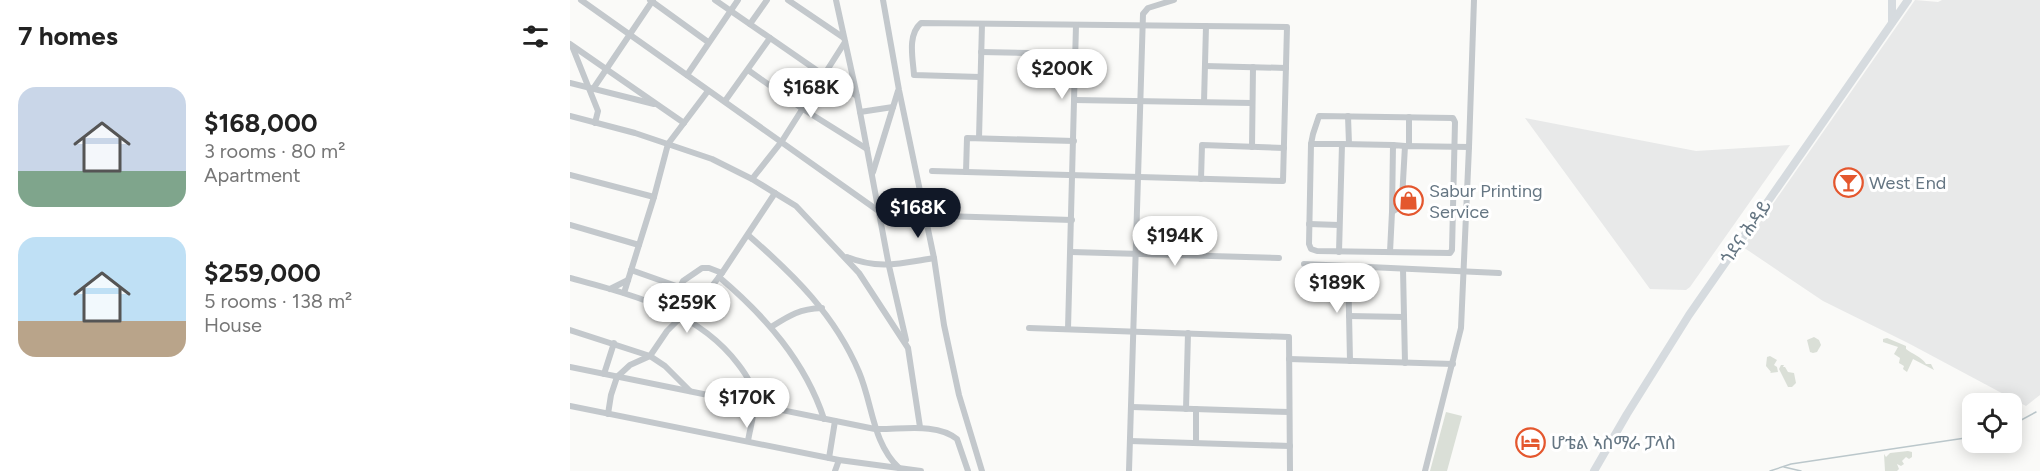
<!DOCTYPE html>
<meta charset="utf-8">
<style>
body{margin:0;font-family:Figtree,"Noto Sans Ethiopic",sans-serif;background:#f2f2f2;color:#222;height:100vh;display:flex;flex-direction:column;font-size:22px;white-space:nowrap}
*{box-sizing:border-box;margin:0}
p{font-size:20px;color:#767676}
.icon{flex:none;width:33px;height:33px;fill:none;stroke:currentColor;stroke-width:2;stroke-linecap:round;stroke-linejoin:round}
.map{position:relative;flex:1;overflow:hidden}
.sheet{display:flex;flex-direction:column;background:#fff;width:570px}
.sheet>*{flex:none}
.controls{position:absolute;left:1392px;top:393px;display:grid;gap:12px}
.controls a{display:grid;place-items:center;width:60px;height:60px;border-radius:12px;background:#fff;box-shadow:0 3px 15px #0003;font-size:30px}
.price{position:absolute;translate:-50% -51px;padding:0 14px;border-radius:21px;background:#fff;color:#222;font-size:20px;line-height:39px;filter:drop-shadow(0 2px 3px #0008)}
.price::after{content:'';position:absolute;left:50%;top:36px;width:18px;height:14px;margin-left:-9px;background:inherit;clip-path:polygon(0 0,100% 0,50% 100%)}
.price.selected{background:#111827;color:#fff}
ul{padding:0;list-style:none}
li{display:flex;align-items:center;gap:18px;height:150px;padding:0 18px}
li span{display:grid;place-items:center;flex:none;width:168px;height:120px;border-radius:18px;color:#555}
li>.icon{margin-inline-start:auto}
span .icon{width:72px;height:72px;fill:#fffc;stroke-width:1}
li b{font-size:26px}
h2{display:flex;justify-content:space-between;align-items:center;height:72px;padding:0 18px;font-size:26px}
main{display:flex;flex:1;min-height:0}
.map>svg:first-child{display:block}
.built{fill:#e8e9e9}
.green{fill:#dadfd7}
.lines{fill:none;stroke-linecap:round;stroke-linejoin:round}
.stream{stroke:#bbc7cb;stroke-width:1.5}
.minor{stroke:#c3c8cc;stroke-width:6}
.major{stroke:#d6dbdf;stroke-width:8}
.labels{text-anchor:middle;stroke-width:6;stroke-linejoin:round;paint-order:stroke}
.poi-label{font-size:18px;fill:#657683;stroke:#fff;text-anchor:start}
.street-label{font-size:18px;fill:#657683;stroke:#fff}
</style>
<main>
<section class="sheet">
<h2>7 homes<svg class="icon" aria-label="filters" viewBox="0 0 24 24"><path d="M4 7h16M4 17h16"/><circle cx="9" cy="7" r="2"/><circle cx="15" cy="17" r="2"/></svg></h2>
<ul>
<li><span style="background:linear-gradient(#c9d6e8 70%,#7fa58c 0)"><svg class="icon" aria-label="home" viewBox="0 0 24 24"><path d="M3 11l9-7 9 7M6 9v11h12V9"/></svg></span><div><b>$168,000</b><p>3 rooms · 80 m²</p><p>Apartment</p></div></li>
<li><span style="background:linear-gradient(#bfe0f5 70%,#b9a48a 0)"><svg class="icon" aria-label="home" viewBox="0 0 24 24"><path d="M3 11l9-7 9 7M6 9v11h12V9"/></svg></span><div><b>$259,000</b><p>5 rooms · 138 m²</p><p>House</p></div></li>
</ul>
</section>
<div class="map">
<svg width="1470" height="471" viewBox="0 0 1470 471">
<rect width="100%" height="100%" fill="#fafaf8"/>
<g class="built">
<path d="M1345,0l23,2 4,-2h98v395l-14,11 -118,-63 -85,-42 -80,-54z"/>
<path d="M955,118l171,33 94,-6 -100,142 -4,3 -36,-1z"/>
</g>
<g class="green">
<path d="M1244,337l5,3 2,5 -4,7 -4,1 -3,-1 -3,-12z"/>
<path d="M1317,338l19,8v3c6,5 16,8 20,15h5l3,6 -21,-11 -6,13 -4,-3 1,-3 -5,-3 1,-5 -6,-4 4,-7 -15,-5v-3z"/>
<path d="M1200,356l7,4 -3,5 3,2 1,5 -8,1 1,-1 -5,-6 1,-9z"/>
<path d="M1211,365h3l-1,2h2l3,5 6,1 2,10 -4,4h-4l-9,-18z"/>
<path d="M876,412l16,4 -15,55h-17z"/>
<path d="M1338,451l4,1v5l-3,2 -3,-2 -4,4 2,3 -3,2 -4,-2 2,5 -2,2h-12l-1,-17 2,3 4,-4z"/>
</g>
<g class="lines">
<g class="stream">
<path d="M1442,425l24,-13"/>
<path d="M1214,467l17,4"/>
<path d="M1200,471l21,-7 181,-27"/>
</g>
<g class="minor">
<path d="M11,0l299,212"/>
<path d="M80,0l58,42"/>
<path d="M145,0l110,76 32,20"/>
<path d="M218,0l56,38"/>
<path d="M266,0l21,96 32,170 17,74"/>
<path d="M313,0l16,90 35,168 10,67 15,70 23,76"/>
<path d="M180,24l17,-24"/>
<path d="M0,44l114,79"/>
<path d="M2,46l26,65 -3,12"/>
<path d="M411,52l95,2"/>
<path d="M635,66l81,2"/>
<path d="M178,70l55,39 64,40"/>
<path d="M117,75l51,-75"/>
<path d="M0,83l84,21"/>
<path d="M23,89l60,-89"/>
<path d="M504,100l178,3"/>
<path d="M155,101l45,-63"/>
<path d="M634,102l2,-76"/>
<path d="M290,112l33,-5"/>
<path d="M0,116l65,17 77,26 40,20 44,27 63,67 49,75 12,79"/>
<path d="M749,116l134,2 2,4 -3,128 -2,3 -133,-2 -6,-2 -2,-5 2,-100 2,-10z"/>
<path d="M778,116l1,28"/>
<path d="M409,138l3,-114"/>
<path d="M741,144h31l-3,108"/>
<path d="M772,144l51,1"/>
<path d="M839,146v-29"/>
<path d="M682,147l1,-80"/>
<path d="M362,171l351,10 4,-154 -366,-4c-14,12 -8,36 -7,52l66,2"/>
<path d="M303,172l25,-81"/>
<path d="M396,172l1,-34 107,3"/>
<path d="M0,175l84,22"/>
<path d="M182,179l30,-38 63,-99"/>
<path d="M631,179l1,-34 82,3"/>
<path d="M822,212l1,-67 12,1"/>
<path d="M372,216l130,4"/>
<path d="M739,224l30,1"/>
<path d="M0,225l69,20"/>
<path d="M178,235c46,40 87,80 111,137 14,33 13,70 40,96"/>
<path d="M501,252l208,6"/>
<path d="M820,252l2,-40 6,-4 4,-9 3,-53 64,1 5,-147"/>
<path d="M277,257c32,13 55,6 87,1"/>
<path d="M734,264l195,9"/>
<path d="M778,266l2,95"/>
<path d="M833,269l2,94"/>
<path d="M61,270l48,17"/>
<path d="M149,277c46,39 86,84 105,142"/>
<path d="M0,278c62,17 127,32 168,86 7,9 15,20 16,32 2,14 -4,32 -6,45"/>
<path d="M40,289l18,-9"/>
<path d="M54,293l30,-96 14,-53 40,-53"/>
<path d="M107,314l1,-23 5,-10 19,-13h7l13,5"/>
<path d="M779,316l55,1"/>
<path d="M117,319l35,-46 53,-80"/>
<path d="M201,327c19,-12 28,-18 51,-19"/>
<path d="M459,328l260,9 1,134"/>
<path d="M498,329l8,-304"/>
<path d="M0,330l80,26 15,10 25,25"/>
<path d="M719,359l164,5"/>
<path d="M0,367l305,62c25,1 61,-7 82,10l11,32"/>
<path d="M34,374l10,-31"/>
<path d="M0,406l269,54 82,11"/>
<path d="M562,407l157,5"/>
<path d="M616,409l2,-76"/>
<path d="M38,414l3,-19 6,-18 13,-12 20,-9 17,-25 15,-15"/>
<path d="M560,441l160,5"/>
<path d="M626,443v-34"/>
<path d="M259,458l6,-37"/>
<path d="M265,471l4,-11"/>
<path d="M559,471l14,-457 5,-6 26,-8"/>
<path d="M855,471l36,-143 8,-181"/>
</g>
<g class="major">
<path d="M1322,22v-22"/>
<path d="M1024,471l33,-57 62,-99 219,-315"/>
</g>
</g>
<defs>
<symbol id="bar-ring" viewBox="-11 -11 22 22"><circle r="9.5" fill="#fff" stroke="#e4572e" stroke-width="1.5"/><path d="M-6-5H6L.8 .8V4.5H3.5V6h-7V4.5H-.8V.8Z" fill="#e4572e"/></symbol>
<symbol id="shop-ring" viewBox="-11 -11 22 22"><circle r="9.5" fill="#fff" stroke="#e4572e" stroke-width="1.5"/><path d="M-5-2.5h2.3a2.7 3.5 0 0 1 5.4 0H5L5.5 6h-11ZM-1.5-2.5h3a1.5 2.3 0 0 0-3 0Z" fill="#e4572e"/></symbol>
<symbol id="hotel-ring" viewBox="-11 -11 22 22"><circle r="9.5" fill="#fff" stroke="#e4572e" stroke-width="1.5"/><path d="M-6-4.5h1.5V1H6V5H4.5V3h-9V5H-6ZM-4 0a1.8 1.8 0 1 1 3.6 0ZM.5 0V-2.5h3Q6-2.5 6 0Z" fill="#e4572e"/></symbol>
</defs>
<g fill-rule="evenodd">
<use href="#bar-ring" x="1262" y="166" width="33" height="33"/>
<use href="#shop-ring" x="822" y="184" width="33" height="33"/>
<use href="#hotel-ring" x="944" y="426" width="33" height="33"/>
</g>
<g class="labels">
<g class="poi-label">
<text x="1299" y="189">West End</text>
<text x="859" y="197">Sabur Printing<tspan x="859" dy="21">Service</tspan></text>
<text x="981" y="449">ሆቴል ኣስማራ ፓላስ</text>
</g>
<g class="street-label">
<text transform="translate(1176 232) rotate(-55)" y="6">ጎደና ሕዳይ</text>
</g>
</g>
</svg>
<div class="controls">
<a><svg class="icon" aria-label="locate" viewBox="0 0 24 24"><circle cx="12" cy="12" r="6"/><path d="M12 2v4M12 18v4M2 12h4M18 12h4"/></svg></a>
</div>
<b class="price" style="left:492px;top:100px">$200K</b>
<b class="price" style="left:241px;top:119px">$168K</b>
<b class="price selected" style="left:348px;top:239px">$168K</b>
<b class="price" style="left:605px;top:267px">$194K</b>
<b class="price" style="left:767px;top:314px">$189K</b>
<b class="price" style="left:117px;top:334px">$259K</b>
<b class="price" style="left:177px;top:429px">$170K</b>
</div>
</main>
